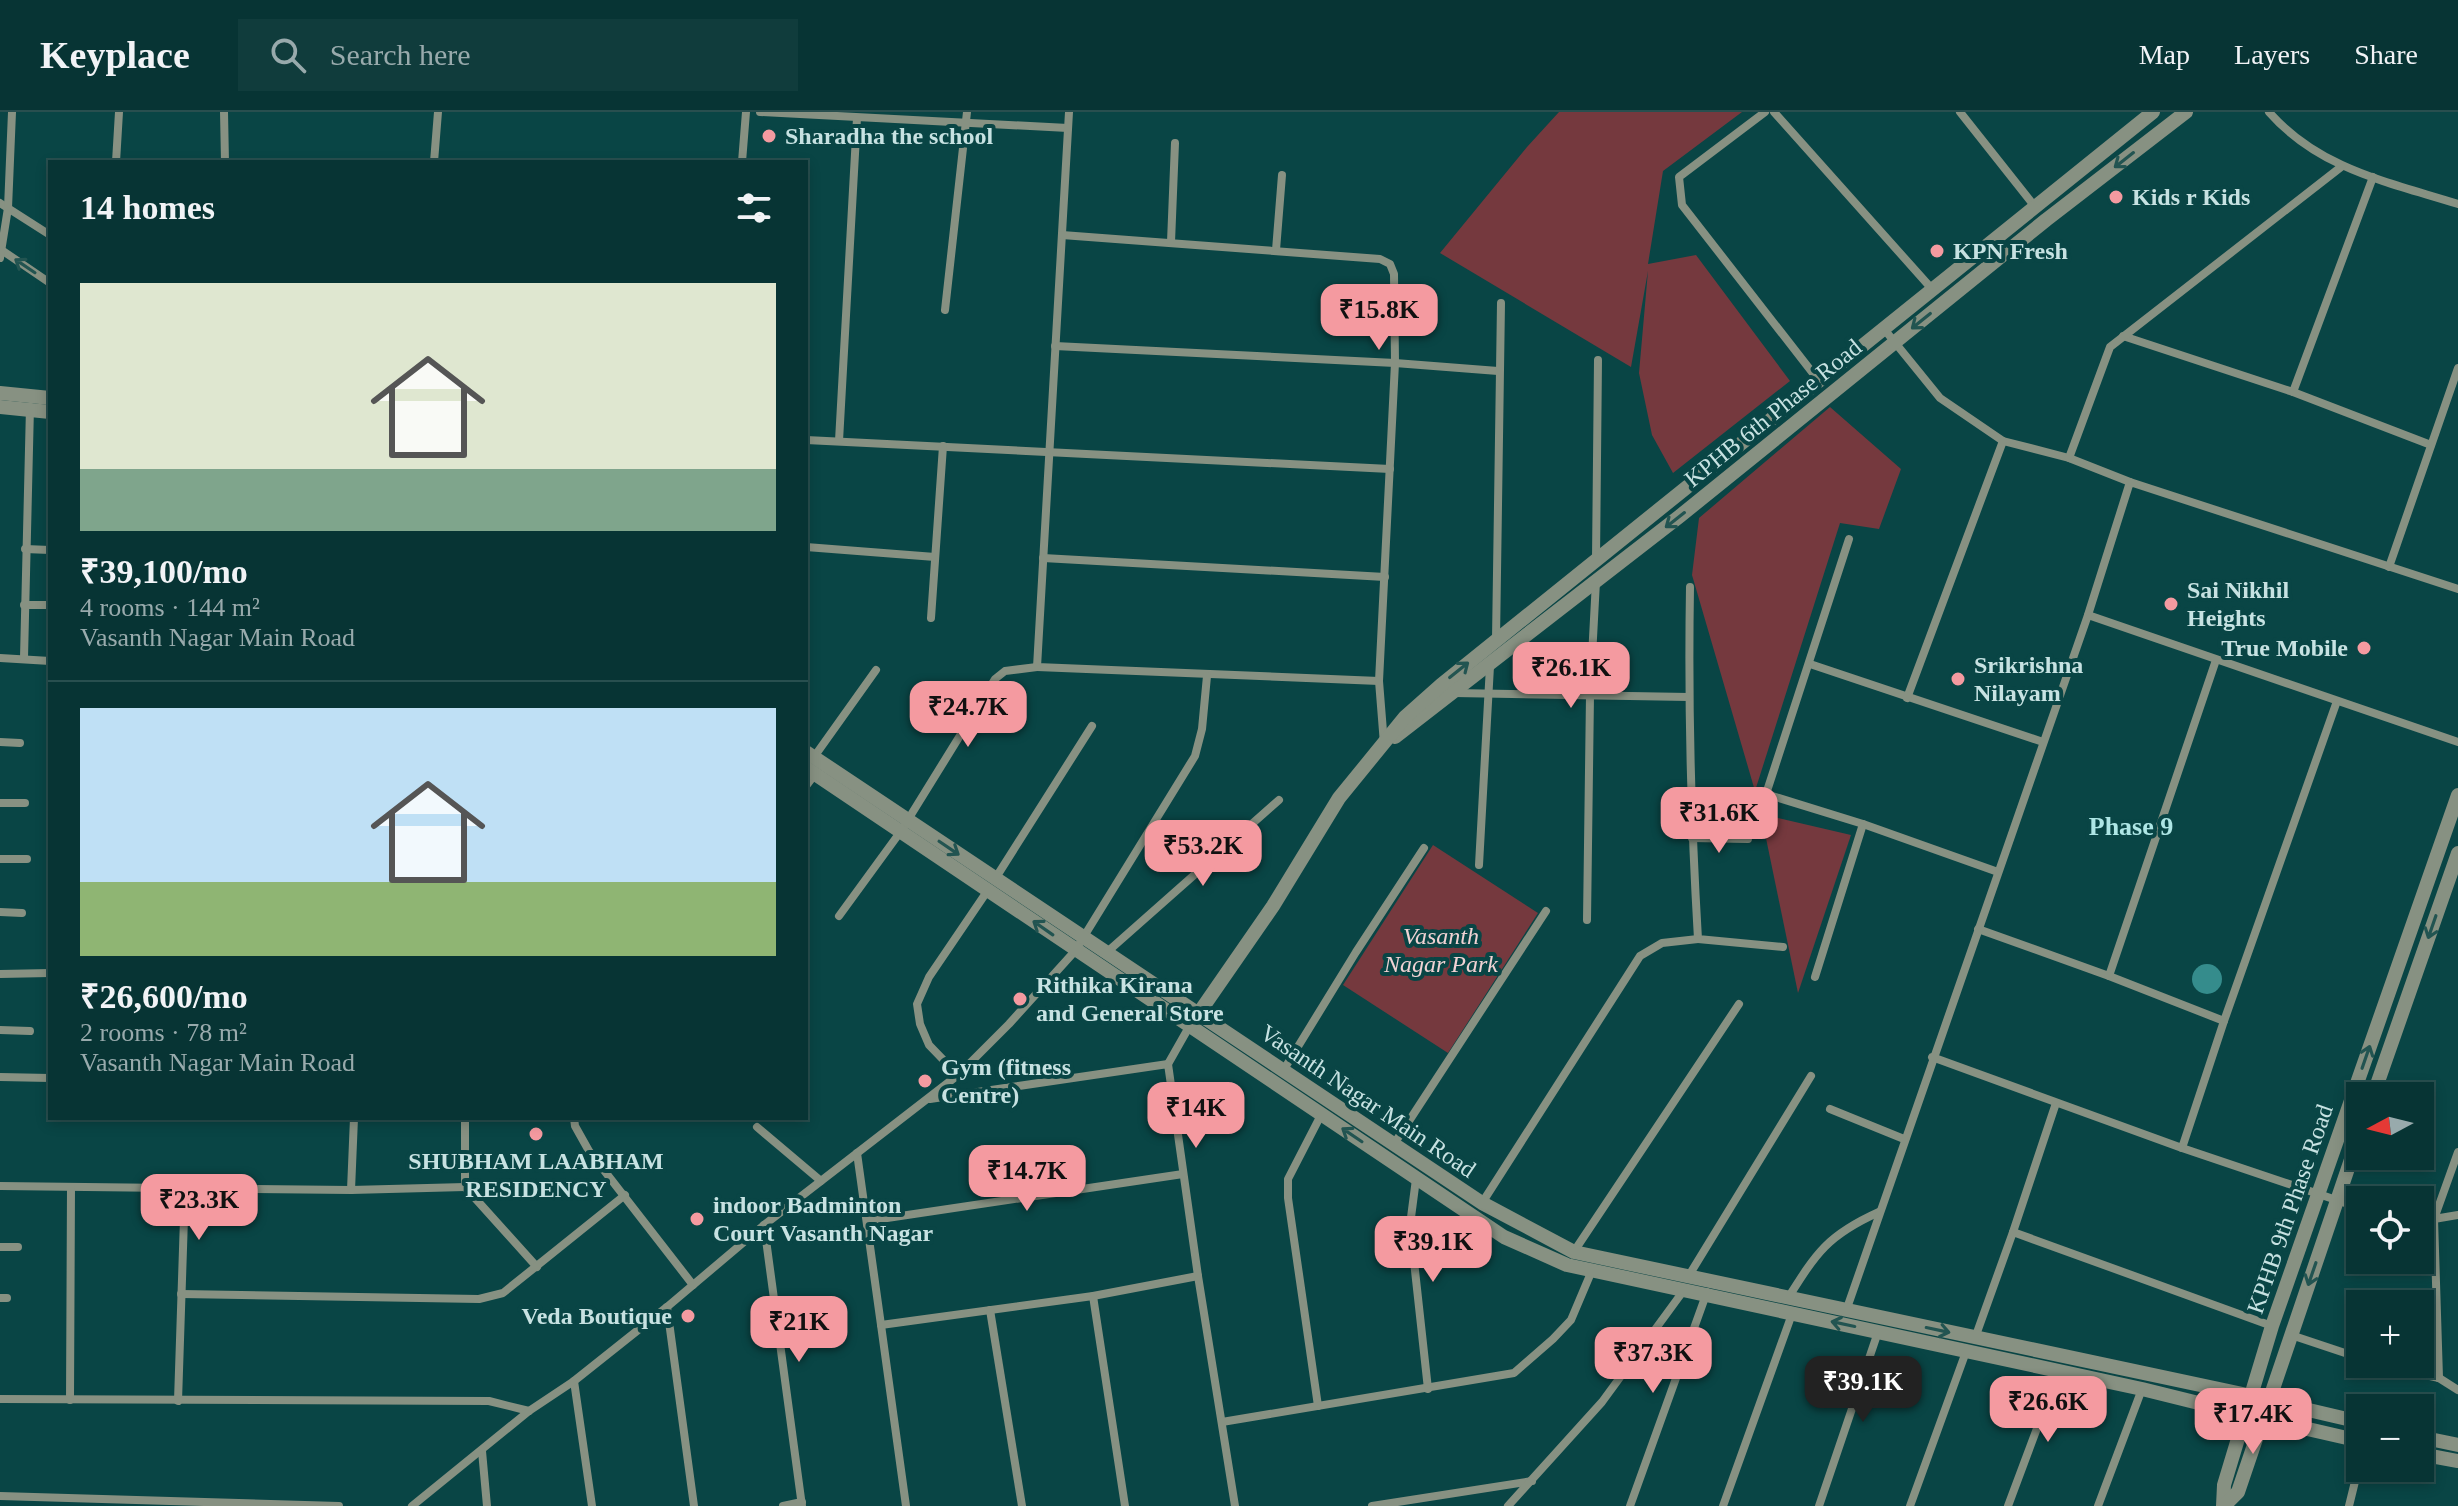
<!DOCTYPE html>
<meta charset="utf-8">
<style>
body{margin:0;font-family:"Times New Roman",serif;background:#103c3c;color:#f1f3f6;height:100vh;display:flex;flex-direction:column;font-size:30px;white-space:nowrap}
*{box-sizing:border-box;margin:0}
p{font-size:26px;color:#98aaac}
.icon{flex:none;width:44px;height:44px;fill:none;stroke:currentColor;stroke-width:2;stroke-linecap:round;stroke-linejoin:round}
.map{position:relative;flex:1;overflow:hidden}
.details{position:absolute;left:48px;top:48px;width:760px;height:960px;display:flex;flex-direction:column;background:#073434;border-radius:0px;box-shadow:0 4px 12px #0003,0 0 0 2px #284f4f}
.details>*{flex:none}
.needle{width:52px;rotate:263deg}
.buttons{position:absolute;left:2346px;top:970px;display:grid;gap:16px}
.buttons a{display:grid;place-items:center;width:88px;height:88px;border-radius:0px;background:#073434;box-shadow:0 4px 12px #0003,0 0 0 2px #284f4f;font-size:40px}
.price{position:absolute;translate:-50% -68px;padding:0 18px;border-radius:16px;background:#f49aa0;color:#111;font-size:26px;line-height:52px;filter:drop-shadow(0 2px 4px #0008)}
.price::after{content:'';position:absolute;left:50%;top:48px;width:24px;height:18px;margin-left:-12px;background:inherit;clip-path:polygon(0 0,100% 0,50% 100%)}
.price.on{background:#222;color:#fff}
ul{padding:0;list-style:none}
li{display:grid;align-content:center;gap:16px;height:424px;padding:0 32px}
li+li{border-top:2px solid #284f4f}
li span{display:grid;place-items:center;height:248px;border-radius:0px;color:#555}
li>.icon{margin-inline-start:auto}
span .icon{width:144px;height:144px;fill:#fffc;stroke-width:1}
li b{font-size:34px}
h2{display:flex;justify-content:space-between;align-items:center;height:96px;padding:0 32px;font-size:34px}
header{display:flex;align-items:center;gap:48px;box-sizing:border-box;height:112px;padding:0 40px;background:#073434;border-bottom:2px solid #284f4f}
header strong{font-size:38px}
nav{display:flex;gap:44px;margin-inline-start:auto;font-size:28px}
.search{width:560px;height:72px;background:#103c3c;display:flex;align-items:center;gap:20px;box-sizing:border-box;padding:0 28px;border-radius:0px;color:#98aaac;font-size:30px}
.map>svg:first-child{display:block}
.green{fill:#75393e}
.water{fill:#358c8c}
.lines{fill:none;stroke-linecap:round;stroke-linejoin:round}
.minor{stroke:#879182;stroke-width:8}
.tertiary{stroke:#879182;stroke-width:14}
.oneway{stroke:#225451}
.poi-dot{fill:#f49aa0;stroke:#094545;stroke-width:3}
.labels{text-anchor:middle;stroke-width:8;stroke-linejoin:round;paint-order:stroke}
.poi-label{font-size:24px;font-weight:bold;fill:#c7e2e2;stroke:#094545;text-anchor:start}
.street-label{font-size:24px;fill:#c7e2e2;stroke:#094545}
.park-label{font-size:24px;font-style:italic;fill:#f1d3d4;stroke:#094545}
.neighbourhood-label{font-size:26px;font-weight:bold;fill:#aee6e5;stroke:#094545}
</style>
<header>
<strong>Keyplace</strong>
<div class="search"><svg class="icon" aria-label="search" viewBox="0 0 24 24"><circle cx="10" cy="10" r="6"/><path d="M15 15l6 6"/></svg>Search here</div>
<nav><a>Map</a><a>Layers</a><a>Share</a></nav>
</header>
<div class="map">
<svg width="2458" height="1394" viewBox="0 0 2458 1394">
<rect width="100%" height="100%" fill="#094545"/>
<g class="green">
<path d="M1559,0h183l-79,59 -15,93 48,-9 94,126 -117,92 -21,-38 -13,-62 9,-102 -17,96 -191,-114 87,-106z"/>
<path d="M1830,295l71,62 -22,60 -39,-6 -85,268 -63,-216 7,-57z"/>
<path d="M1761,702l90,21 -53,158z"/>
<path d="M1433,733l105,68 -90,140 -105,-68z"/>
</g>
<circle class="water" cx="2207" cy="867" r="15"/>
<g class="lines">
<g class="minor">
<path d="M224,0l1,50"/>
<path d="M760,0l308,16"/>
<path d="M1069,0l-32,555 342,14"/>
<path d="M1765,0l-86,65 3,28 137,176"/>
<path d="M1774,0l158,177"/>
<path d="M1960,0l76,96"/>
<path d="M2269,0c50,57 119,70 189,92"/>
<path d="M116,50l3,-50"/>
<path d="M434,50l4,-50"/>
<path d="M742,50l4,-50"/>
<path d="M0,91l50,32"/>
<path d="M1062,123l318,24 10,5 4,10 1,89 -16,318 5,63"/>
<path d="M1171,130l4,-99"/>
<path d="M0,137l50,34"/>
<path d="M1276,138l6,-75"/>
<path d="M0,146l8,-50 4,-96"/>
<path d="M945,198l22,-198"/>
<path d="M1884,217l56,69 63,43 66,17 61,24"/>
<path d="M2123,224l170,56 80,-215"/>
<path d="M1055,234l340,17 103,8"/>
<path d="M2293,280l138,53"/>
<path d="M806,328l584,29"/>
<path d="M839,329l18,-323"/>
<path d="M2069,346l41,-111 231,-180"/>
<path d="M1849,427l-83,255 97,30 135,48"/>
<path d="M806,435l129,10"/>
<path d="M25,437l25,1"/>
<path d="M1043,446l342,19"/>
<path d="M1596,447l2,-199"/>
<path d="M2389,455l69,-199"/>
<path d="M1690,475c-2,117 1,234 8,352l85,8"/>
<path d="M24,493h26"/>
<path d="M2088,503l370,127"/>
<path d="M931,506l12,-172"/>
<path d="M1496,528l5,-337"/>
<path d="M0,546l50,3"/>
<path d="M24,546l6,-251"/>
<path d="M1810,552l233,78"/>
<path d="M1454,581l235,4"/>
<path d="M1907,586l96,-257"/>
<path d="M0,630l20,1"/>
<path d="M814,645l62,-87"/>
<path d="M806,674l9,-12"/>
<path d="M0,691h25"/>
<path d="M1692,726l56,1"/>
<path d="M0,747h27"/>
<path d="M1479,753l11,-199"/>
<path d="M995,767l97,-153"/>
<path d="M0,800l22,1"/>
<path d="M839,804l62,-85 94,-152 10,-8 32,-4"/>
<path d="M1587,808l3,-225 6,-114"/>
<path d="M1978,817l131,47 107,-316"/>
<path d="M1106,841l173,-153"/>
<path d="M0,862l50,-1"/>
<path d="M2109,864l115,45 113,-320"/>
<path d="M1815,865l48,-153"/>
<path d="M0,918l30,1"/>
<path d="M1932,945l250,91 42,-127"/>
<path d="M1168,952l21,-37"/>
<path d="M1283,959l73,-119 68,-104"/>
<path d="M958,963l-29,-30 -9,-21 -3,-20 12,-27 59,-87"/>
<path d="M0,965l50,1"/>
<path d="M930,987l238,-35 30,212 37,230"/>
<path d="M1830,997l74,30"/>
<path d="M465,1006v69l72,80"/>
<path d="M574,1006l1,8 14,25 104,134"/>
<path d="M757,1015l64,54"/>
<path d="M1394,1032l152,-233"/>
<path d="M2182,1036l178,60"/>
<path d="M2458,1040l-24,67 24,-4"/>
<path d="M857,1041l24,172 212,-29 105,-20"/>
<path d="M1416,1067l-6,46 18,164"/>
<path d="M0,1074l351,4 114,-3"/>
<path d="M351,1078l3,-72"/>
<path d="M1482,1091l158,-247 22,-13 36,-4"/>
<path d="M2420,1106l14,1 5,159"/>
<path d="M867,1109l316,-47"/>
<path d="M764,1113l38,281"/>
<path d="M2013,1120l43,-129"/>
<path d="M0,1135h18"/>
<path d="M1573,1141l166,-249"/>
<path d="M1688,1165l123,-201"/>
<path d="M181,1182l298,5 24,-6 122,-98"/>
<path d="M1093,1184l32,210"/>
<path d="M0,1186h7"/>
<path d="M1788,1186c29,-46 40,-63 91,-86"/>
<path d="M667,1195l27,199"/>
<path d="M990,1198l32,196"/>
<path d="M1846,1199l242,-696 42,-133 328,107"/>
<path d="M881,1213l25,181"/>
<path d="M2291,1223l69,23"/>
<path d="M1975,1226l38,-106 259,94"/>
<path d="M2376,1252l63,14 19,12"/>
<path d="M574,1269l18,125"/>
<path d="M0,1287l489,2 40,10"/>
<path d="M70,1288l1,-213"/>
<path d="M178,1289l7,-213"/>
<path d="M1318,1294l-30,-208v-19l33,-64"/>
<path d="M1222,1310l292,-49 39,-34 18,-19 22,-52"/>
<path d="M482,1339l5,55"/>
<path d="M0,1384l339,10"/>
<path d="M412,1394l117,-95 45,-30 93,-74 97,-82 194,-150 51,-51 66,-73 120,-195 7,-27 5,-53"/>
<path d="M783,1394l19,-4"/>
<path d="M1372,1394l160,-25"/>
<path d="M1508,1394l94,-104 82,-112"/>
<path d="M1630,1394l77,-214"/>
<path d="M1723,1394l69,-192"/>
<path d="M1819,1394l59,-174"/>
<path d="M1910,1394l57,-157"/>
<path d="M2008,1394l50,-134"/>
<path d="M2098,1394l44,-117"/>
<path d="M2349,1394l11,-45"/>
</g>
<g class="tertiary">
<path d="M0,281l50,5"/>
<path d="M0,295l50,5"/>
<path d="M1395,625l285,-221 366,-296 140,-108"/>
<path d="M806,640l676,451 92,49 678,144"/>
<path d="M806,656l698,469 63,28 575,124 105,26"/>
<path d="M1192,911l81,-117 66,-108 66,-81 36,-32 712,-573"/>
<path d="M2373,984l85,-243"/>
<path d="M2270,1289l90,21"/>
<path d="M2264,1307l96,22"/>
<path d="M2420,1325l38,8"/>
<path d="M2420,1342l38,7"/>
<path d="M2223,1394l1,-21 48,-159 186,-531"/>
<path d="M2224,1394l14,-14 122,-359"/>
</g>
</g>
<defs><path id="oneway-shaft" d="M-6 0H5M1.5-3L5.5 0L1.5 3" fill="none" stroke-width="1.6" stroke-linecap="round" stroke-linejoin="round" transform="scale(2)"/></defs>
<g class="oneway">
<use href="#oneway-shaft" transform="translate(2124 48) rotate(142)"/>
<use href="#oneway-shaft" transform="translate(25 154) rotate(-146)"/>
<use href="#oneway-shaft" transform="translate(1921 209) rotate(141)"/>
<use href="#oneway-shaft" transform="translate(1675 408) rotate(142)"/>
<use href="#oneway-shaft" transform="translate(1459 558) rotate(-39)"/>
<use href="#oneway-shaft" transform="translate(949 736) rotate(34)"/>
<use href="#oneway-shaft" transform="translate(2432 815) rotate(109)"/>
<use href="#oneway-shaft" transform="translate(1043 816) rotate(-145)"/>
<use href="#oneway-shaft" transform="translate(2366 945) rotate(-71)"/>
<use href="#oneway-shaft" transform="translate(1352 1023) rotate(-146)"/>
<use href="#oneway-shaft" transform="translate(2312 1162) rotate(109)"/>
<use href="#oneway-shaft" transform="translate(1843 1212) rotate(-168)"/>
<use href="#oneway-shaft" transform="translate(1938 1218) rotate(12)"/>
</g>
<g class="poi-dot">
<circle cx="769" cy="24" r="8"/>
<circle cx="2116" cy="85" r="8"/>
<circle cx="1937" cy="139" r="8"/>
<circle cx="2171" cy="492" r="8"/>
<circle cx="2364" cy="536" r="8"/>
<circle cx="1958" cy="567" r="8"/>
<circle cx="1020" cy="887" r="8"/>
<circle cx="925" cy="969" r="8"/>
<circle cx="536" cy="1022" r="8"/>
<circle cx="697" cy="1107" r="8"/>
<circle cx="688" cy="1204" r="8"/>
</g>
<g class="labels">
<g class="poi-label">
<text x="785" y="32">Sharadha the school</text>
<text x="2132" y="93">Kids r Kids</text>
<text x="1953" y="147">KPN Fresh</text>
<text x="2187" y="486">Sai Nikhil<tspan x="2187" dy="28">Heights</tspan></text>
<text x="2348" y="544" text-anchor="end">True Mobile</text>
<text x="1974" y="561">Srikrishna<tspan x="1974" dy="28">Nilayam</tspan></text>
<text x="1036" y="881">Rithika Kirana<tspan x="1036" dy="28">and General Store</tspan></text>
<text x="941" y="963">Gym (fitness<tspan x="941" dy="28">Centre)</tspan></text>
<text x="536" y="1057" text-anchor="middle">SHUBHAM LAABHAM<tspan x="536" dy="28">RESIDENCY</tspan></text>
<text x="713" y="1101">indoor Badminton<tspan x="713" dy="28">Court Vasanth Nagar</tspan></text>
<text x="672" y="1212" text-anchor="end">Veda Boutique</text>
</g>
<g class="street-label">
<text transform="translate(1773 301) rotate(-39)" y="8">KPHB 6th Phase Road</text>
<text transform="translate(1368 989) rotate(34)" y="8">Vasanth Nagar Main Road</text>
<text transform="translate(2290 1097) rotate(-71)" y="8">KPHB 9th Phase Road</text>
</g>
<g class="park-label">
<text x="1441" y="832">Vasanth<tspan x="1441" dy="28">Nagar Park</tspan></text>
</g>
<g class="neighbourhood-label">
<text x="2131" y="723">Phase 9</text>
</g>
</g>
</svg>
<div class="buttons">
<a><svg class="needle" viewBox="-14 -14 28 28"><path d="M0-13l5 13h-10z" fill="#e53935"/><path d="M0 13l5-13h-10z" fill="#98aaac"/></svg></a>
<a><svg class="icon" aria-label="locate" viewBox="0 0 24 24"><circle cx="12" cy="12" r="6"/><path d="M12 2v4M12 18v4M2 12h4M18 12h4"/></svg></a>
<a>+</a>
<a>−</a>
</div>
<b class="price" style="left:1379px;top:240px">₹15.8K</b>
<b class="price" style="left:1571px;top:598px">₹26.1K</b>
<b class="price" style="left:968px;top:637px">₹24.7K</b>
<b class="price" style="left:1719px;top:743px">₹31.6K</b>
<b class="price" style="left:1203px;top:776px">₹53.2K</b>
<b class="price" style="left:1196px;top:1038px">₹14K</b>
<b class="price" style="left:1027px;top:1101px">₹14.7K</b>
<b class="price" style="left:199px;top:1130px">₹23.3K</b>
<b class="price" style="left:1433px;top:1172px">₹39.1K</b>
<b class="price" style="left:799px;top:1252px">₹21K</b>
<b class="price" style="left:1653px;top:1283px">₹37.3K</b>
<b class="price on" style="left:1863px;top:1312px">₹39.1K</b>
<b class="price" style="left:2048px;top:1332px">₹26.6K</b>
<b class="price" style="left:2253px;top:1344px">₹17.4K</b>
<section class="details">
<h2>14 homes<svg class="icon" aria-label="filters" viewBox="0 0 24 24"><path d="M4 7h16M4 17h16"/><circle cx="9" cy="7" r="2"/><circle cx="15" cy="17" r="2"/></svg></h2>
<ul>
<li><span style="background:linear-gradient(#dfe7d0 75%,#7fa58c 0)"><svg class="icon" aria-label="home" viewBox="0 0 24 24"><path d="M3 11l9-7 9 7M6 9v11h12V9"/></svg></span><div><b>₹39,100/mo</b><p>4 rooms · 144 m²</p><p>Vasanth Nagar Main Road</p></div></li>
<li><span style="background:linear-gradient(#bfe0f5 70%,#8fb573 0)"><svg class="icon" aria-label="home" viewBox="0 0 24 24"><path d="M3 11l9-7 9 7M6 9v11h12V9"/></svg></span><div><b>₹26,600/mo</b><p>2 rooms · 78 m²</p><p>Vasanth Nagar Main Road</p></div></li>
</ul>
</section>
</div>
